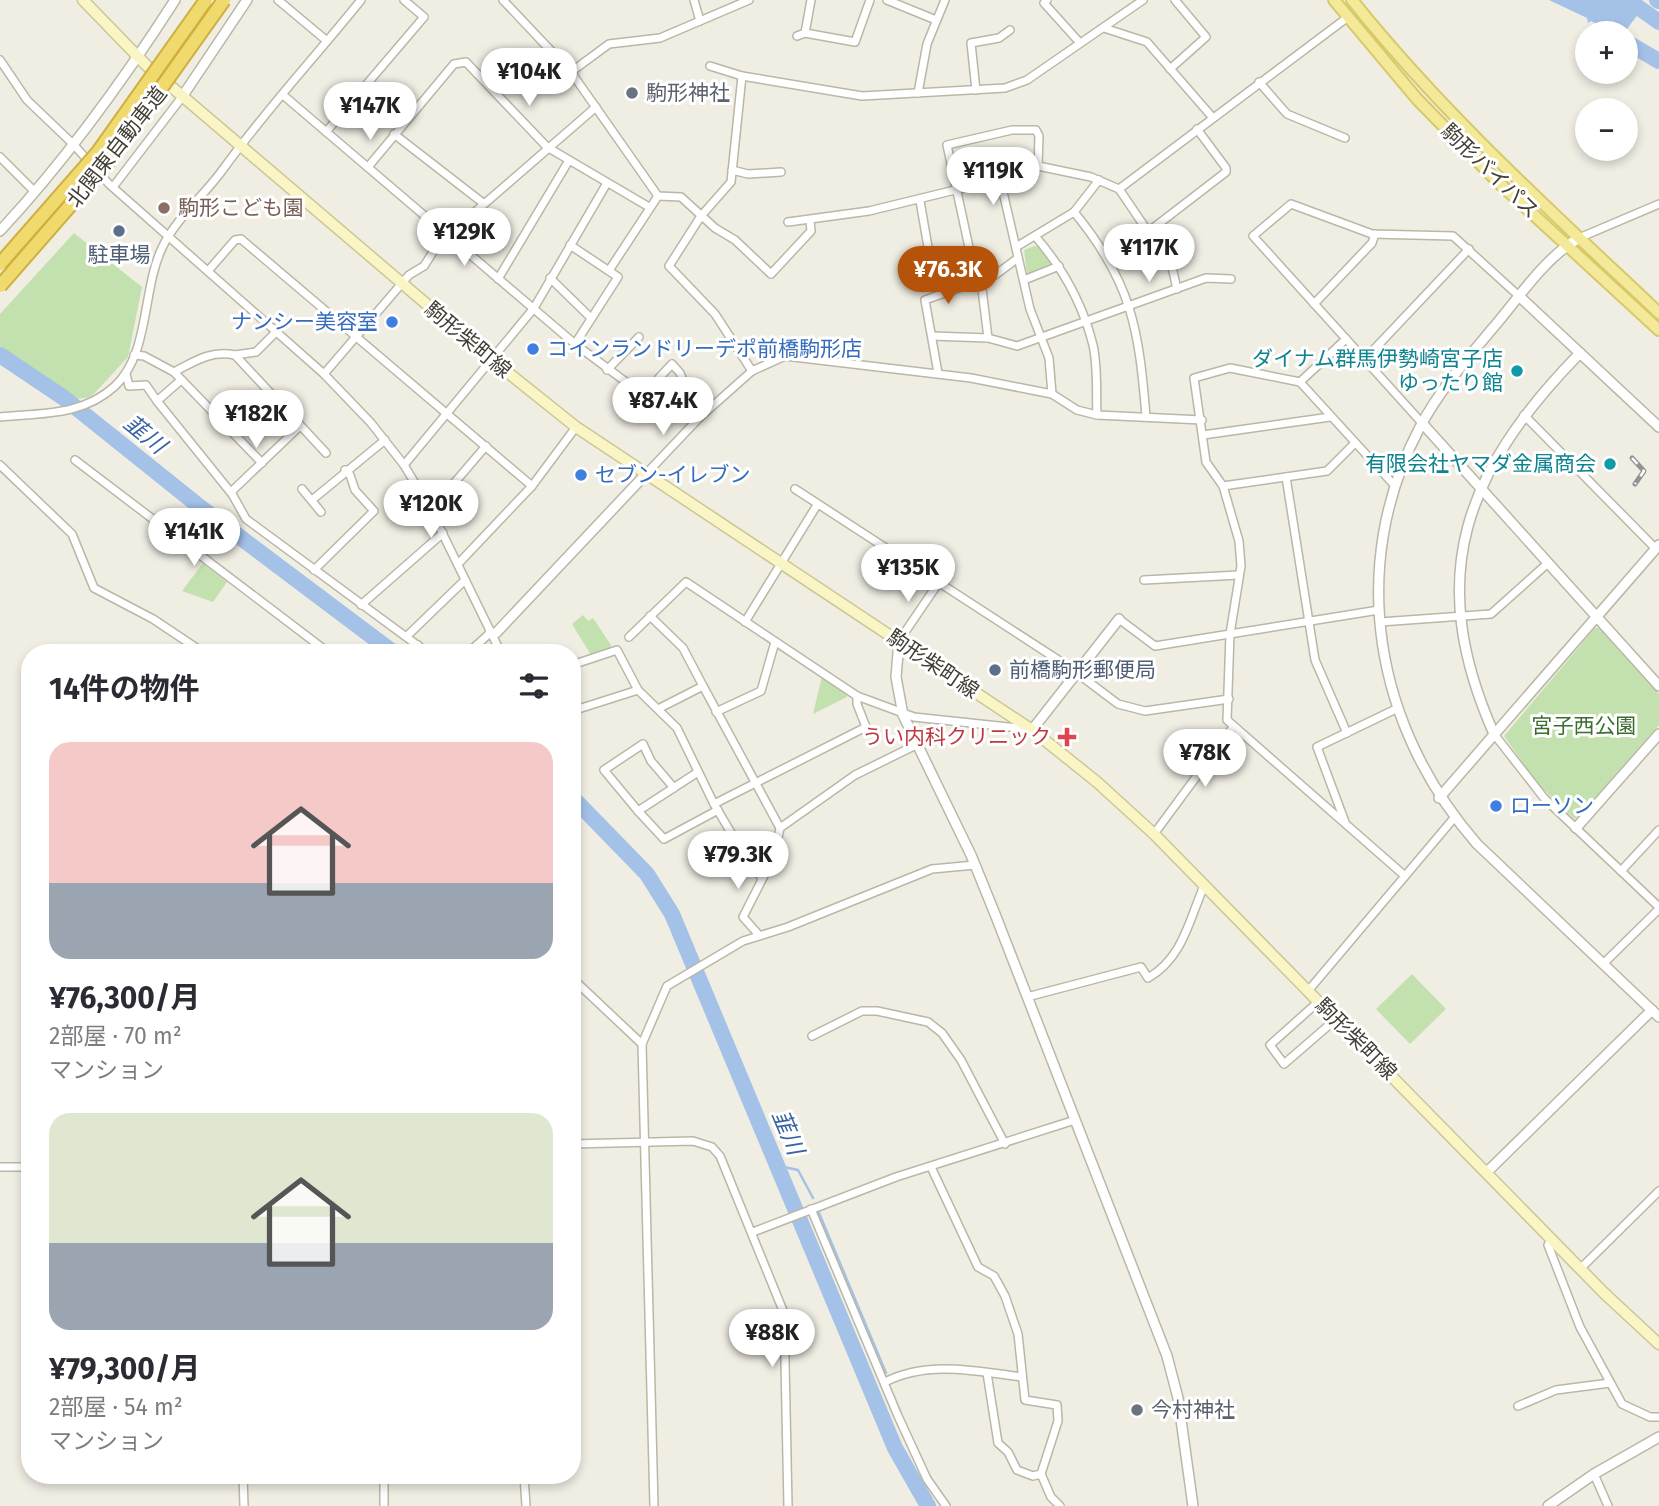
<!DOCTYPE html>
<html lang="ja">
<meta charset="utf-8">
<style>
body{margin:0;font-family:"Fira Sans","Noto Sans JP",sans-serif;background:#f7f7f7;color:#2b2b33;height:100vh;display:flex;flex-direction:column;font-size:26px;white-space:nowrap}
*{box-sizing:border-box;margin:0}
p{font-size:23px;color:#7c7c81}
.icon{flex:none;width:38px;height:38px;fill:none;stroke:currentColor;stroke-width:2;stroke-linecap:round;stroke-linejoin:round}
.map{position:relative;flex:1;overflow:hidden}
.panel{position:absolute;left:21px;top:644px;width:560px;height:840px;display:flex;flex-direction:column;background:#fff;border-radius:28px;box-shadow:0 4px 10px #0003}
.panel>*{flex:none}
.buttons{position:absolute;left:1575px;top:21px;display:grid;gap:14px}
.buttons a{display:grid;place-items:center;width:63px;height:63px;border-radius:50%;background:#fff;box-shadow:0 4px 10px #0003;font-size:35px}
.price{position:absolute;translate:-50% -60px;padding:0 16px;border-radius:24px;background:#fff;color:#222;font-size:23px;line-height:46px;filter:drop-shadow(0 2px 4px #0008)}
.price::after{content:'';position:absolute;left:50%;top:42px;width:21px;height:16px;margin-left:-10px;background:inherit;clip-path:polygon(0 0,100% 0,50% 100%)}
.price.selected{background:#b45309;color:#fff}
ul{padding:0;list-style:none}
li{display:grid;align-content:center;gap:14px;height:371px;padding:0 28px}
li span{display:grid;place-items:center;height:217px;border-radius:21px;color:#555}
li>.icon{margin-inline-start:auto}
span .icon{width:126px;height:126px;fill:#fffc;stroke-width:1}
li b{font-size:30px}
h2{display:flex;justify-content:space-between;align-items:center;height:84px;padding:0 28px;font-size:30px}
.map>svg:first-child{display:block}
.green{fill:#c3e1af}
.water{fill:#a4c1e8}
.lines{fill:none;stroke-linecap:round;stroke-linejoin:round}
.stream{stroke:#a4c1e8;stroke-width:2.5}
.river{stroke:#a4c1e8;stroke-width:16}
.minor-casing{stroke:#bab7a7;stroke-width:10}
.tertiary-casing{stroke:#bab7a7;stroke-width:12}
.secondary-casing{stroke:#ccc696;stroke-width:13}
.primary-casing{stroke:#d7c86a;stroke-width:14}
.minor{stroke:#fff;stroke-width:7}
.tertiary{stroke:#fff;stroke-width:9}
.secondary{stroke:#f9f5c4;stroke-width:10}
.primary{stroke:#f4e998;stroke-width:10}
.rail-casing{stroke:#939393;stroke-width:5}
.rail{stroke:#fff;stroke-width:2.5;stroke-dasharray:8;stroke-linecap:butt}
.motorway-bridge-casing{stroke:#ceb040;stroke-width:16;stroke-linecap:butt}
.motorway-bridge{stroke:#f0da6e;stroke-width:12}
.worship-dot{fill:#6b7280;stroke:#fff;stroke-width:2.5}
.education-dot{fill:#8d6e63;stroke:#fff;stroke-width:2.5}
.service-dot{fill:#5c6f8a;stroke:#fff;stroke-width:2.5}
.shop-dot{fill:#3f7fe0;stroke:#fff;stroke-width:2.5}
.culture-dot{fill:#0f9aa8;stroke:#fff;stroke-width:2.5}
.health-dot{fill:#e0444e;stroke:#fff;stroke-width:2.5}
.labels{text-anchor:middle;stroke-width:6;stroke-linejoin:round;paint-order:stroke}
.worship-label{font-size:21px;fill:#5b616d;stroke:#fff;text-anchor:start}
.street-label{font-size:21px;fill:#413e34;stroke:#fff}
.education-label{font-size:21px;fill:#785e54;stroke:#fff;text-anchor:start}
.service-label{font-size:21px;fill:#4e5e75;stroke:#fff}
.shop-label{font-size:21px;fill:#366cbe;stroke:#fff;text-anchor:start}
.culture-label{font-size:21px;fill:#0d838f;stroke:#fff;text-anchor:end}
.park-label{font-size:21px;fill:#3b6d2e;stroke:#fff}
.health-label{font-size:21px;fill:#be3a42;stroke:#fff;text-anchor:end}
.water-label{font-size:23px;font-style:italic;fill:#3864a2;stroke:#fff}
</style>
<div class="map">
<svg width="1659" height="1506" viewBox="0 0 1659 1506">
<rect width="100%" height="100%" fill="#f0eee3"/>
<g class="green">
<path d="M74,233l68,54 -14,70 -37,40 -14,2 -77,-53v-32z"/>
<path d="M1034,246l7,1 12,15 -2,4 -18,9 -6,-2 -3,-23z"/>
<path d="M203,563l24,19 -14,20 -31,-11z"/>
<path d="M583,615l5,6 5,-3 18,27 -1,4 -19,6 -19,-31z"/>
<path d="M1595,628h4l60,66v31l-81,92 -4,2 -38,-37 -32,-46z"/>
<path d="M822,676l23,16 2,5 -34,17z"/>
<path d="M1412,974l34,35 -36,35 -34,-35z"/>
</g>
<path class="water" d="M1549,0h81l2,9 -20,23 -21,-11 -3,2 -1,-5z"/>
<g class="lines">
<g class="stream">
<path d="M779,1166l19,4 15,28"/>
<path d="M819,1213l67,160"/>
</g>
<g class="river">
<path d="M1628,0l31,22"/>
<path d="M1657,0l2,1"/>
<path d="M1614,33l18,-24 -2,-9"/>
<path d="M1626,42l33,19"/>
<path d="M0,355l64,43 136,109 194,146"/>
<path d="M572,797l75,77 25,40 223,534 33,58"/>
</g>
<defs>
<g id="minor">
<path d="M278,0l49,41"/>
<path d="M503,0l68,72 87,124 23,1 34,31 20,12 36,34 40,-43 -1,-10"/>
<path d="M694,0l6,21"/>
<path d="M887,0l49,20"/>
<path d="M1047,0l-3,3 36,40"/>
<path d="M1104,28l43,14 66,76"/>
<path d="M805,33l6,-33"/>
<path d="M797,36l8,-3 50,9 15,-42"/>
<path d="M0,60l27,40 46,44 36,40 215,190 47,49 33,42 27,45 70,143"/>
<path d="M710,66l32,10 120,20 143,-8 22,-8 116,-80"/>
<path d="M1170,69l36,-32 -31,-37"/>
<path d="M571,72l38,-28 51,-6 89,-38"/>
<path d="M742,76l-11,106 -30,34 -32,50 46,48 37,57"/>
<path d="M1259,82l28,32 58,24"/>
<path d="M976,90l-5,-47 28,-5 11,-8"/>
<path d="M918,93l9,-49 18,-44"/>
<path d="M283,95l292,249 43,-67 -48,-32"/>
<path d="M326,132l98,-115 -20,-17"/>
<path d="M394,134l89,69"/>
<path d="M0,157l35,35"/>
<path d="M368,167l86,-103 12,-2 81,85 102,60"/>
<path d="M732,170l16,4 33,-2"/>
<path d="M1000,179l1,-7 20,-7 17,1 53,11 28,12 53,78 5,22"/>
<path d="M113,187l69,-90"/>
<path d="M1119,189l229,-172"/>
<path d="M920,201l8,46"/>
<path d="M1074,212c58,70 65,118 72,205"/>
<path d="M788,222l81,-11 131,-32 30,130 19,49 3,36"/>
<path d="M1148,232l78,-60v-4l-29,-39"/>
<path d="M1035,236c27,31 48,69 58,109 5,22 3,48 4,70"/>
<path d="M1579,238l80,-34"/>
<path d="M1016,247l58,-35 25,-32"/>
<path d="M610,269l48,-73"/>
<path d="M208,271l27,-31 6,-1 291,247"/>
<path d="M550,278l41,40"/>
<path d="M498,279l70,-117"/>
<path d="M976,280l-29,-135 65,-15h24l3,6 -1,30"/>
<path d="M1024,280l35,-14"/>
<path d="M981,281l7,57"/>
<path d="M1314,304l58,-61 3,-9"/>
<path d="M276,332l-20,20 -21,3 91,98"/>
<path d="M932,336l56,2 29,8 189,-68 25,1"/>
<path d="M575,344l63,47 8,1 26,-28 8,9 19,45"/>
<path d="M134,355l10,1 30,16c21,-11 37,-22 61,-17"/>
<path d="M1364,360l105,-111"/>
<path d="M607,370l32,-33"/>
<path d="M174,372l88,91"/>
<path d="M938,373l-13,-73 70,-25 23,-17"/>
<path d="M126,374l3,12 17,-1 11,16"/>
<path d="M324,374l85,-99 15,-9 14,-22 158,-137"/>
<path d="M181,380l-24,21 75,93"/>
<path d="M1300,382l46,-43"/>
<path d="M1524,415l132,134"/>
<path d="M0,417c41,-4 83,-1 115,-31 35,-33 27,-96 47,-138 14,-30 43,-53 62,-80 41,-57 92,-112 137,-168"/>
<path d="M1422,423l-169,-187 38,-32 81,30 81,2 67,61"/>
<path d="M299,427l-68,65 15,27 182,134"/>
<path d="M1203,435l127,-18"/>
<path d="M75,460l254,193"/>
<path d="M0,465l72,69 22,54 59,31 51,34"/>
<path d="M404,465l130,-157 73,-125"/>
<path d="M645,475l54,-57 53,-47 33,-15 186,22 81,16 25,16 20,5 105,5"/>
<path d="M1286,477l29,183 32,73"/>
<path d="M1223,486l104,-15 28,-28"/>
<path d="M1395,486l-95,-104 -70,-14 -36,10 12,84 17,24 16,55 2,25 -11,68 -3,86 178,156"/>
<path d="M302,489l19,23"/>
<path d="M795,489l274,178 49,37 27,7 84,-12"/>
<path d="M312,500l73,-60"/>
<path d="M431,510l55,-64"/>
<path d="M458,564l74,-78 44,-59"/>
<path d="M314,570l60,-59 -19,-21 -5,-15 -5,-5"/>
<path d="M1144,580l95,-5"/>
<path d="M361,605l82,-72"/>
<path d="M650,616l33,32 20,38 -45,23"/>
<path d="M1119,619l36,27 224,-36"/>
<path d="M745,622l72,-117"/>
<path d="M1380,622l111,-8 57,-51"/>
<path d="M407,636l58,-56"/>
<path d="M629,637l57,-55 171,114 57,21 114,12"/>
<path d="M899,641l40,-59"/>
<path d="M410,653l8,-8"/>
<path d="M468,653l22,-20"/>
<path d="M572,665l45,-15 21,40 39,38 37,76 29,49 18,24"/>
<path d="M703,686l77,142"/>
<path d="M572,711l66,-21"/>
<path d="M716,712l45,-21 14,-49"/>
<path d="M1494,734l50,64 115,109"/>
<path d="M674,788l-23,-27 -8,-17 -39,26 34,41 60,-39"/>
<path d="M714,804l152,-77 -9,-23v-8"/>
<path d="M638,811l26,28 54,-29"/>
<path d="M1345,822l-28,-75 79,-38"/>
<path d="M1154,834l79,-107"/>
<path d="M1621,871l38,-41"/>
<path d="M758,934l-15,-17 31,-61 6,-28 75,-53 61,-30"/>
<path d="M1603,964l56,-55"/>
<path d="M572,978l70,66"/>
<path d="M1308,991l146,-173"/>
<path d="M1027,997l114,-30 7,11c35,-20 41,-58 56,-92"/>
<path d="M1318,1002l-48,43 14,19 52,-45"/>
<path d="M812,1036l50,-25h15l51,11 14,11 19,27 44,84"/>
<path d="M572,1144l121,-3 19,6 8,9 64,157 4,193"/>
<path d="M0,1167h30"/>
<path d="M931,1167l47,100 16,9 11,20 13,38 7,66 32,5 1,16 -17,53 10,23 9,9"/>
<path d="M811,1209l87,207 29,63 19,27"/>
<path d="M753,1232l143,-55 179,-57"/>
<path d="M1551,1239l-3,6 32,82 42,77 28,13h9"/>
<path d="M1580,1269l79,-78"/>
<path d="M987,1373l11,70 10,9 9,18 16,6 8,-2"/>
<path d="M885,1382c42,-22 92,-11 137,-5"/>
<path d="M1518,1406l38,-16 54,-7"/>
<path d="M1594,1474l14,32"/>
<path d="M243,1475l1,31"/>
<path d="M384,1475v31"/>
<path d="M524,1475l2,31"/>
<path d="M654,1506l-12,-462 25,-58 76,-45 45,-14 144,-58 43,-4"/>
</g>
<g id="tertiary">
<path d="M182,97l65,-97"/>
<path d="M0,231c65,-70 123,-150 175,-231"/>
<path d="M1579,238c-36,21 -60,60 -87,91 -26,31 -53,62 -72,98 -74,140 -45,300 57,417l182,173"/>
<path d="M1520,297l139,130"/>
<path d="M1422,423l237,263"/>
<path d="M490,633h6l149,-158"/>
<path d="M899,641l-3,36 7,38 68,140 24,59 172,442 11,42 15,108"/>
<path d="M1032,730l87,-111"/>
<path d="M1494,734c-70,-158 -30,-262 86,-381"/>
<path d="M1439,798l220,-253"/>
<path d="M1576,828l83,-94"/>
<path d="M1487,1172l165,-162"/>
<path d="M1548,1506l46,-32 65,-37"/>
</g>
<path id="secondary" d="M83,0l64,66 344,293 85,68 456,303 65,52 57,52 450,459 55,51"/>
<g id="primary">
<path d="M1334,0l83,99 81,83 161,148"/>
<path d="M1352,0c92,115 200,212 307,313"/>
</g>
</defs>
<use href="#minor" class="minor-casing"/>
<use href="#tertiary" class="tertiary-casing"/>
<use href="#secondary" class="secondary-casing"/>
<use href="#primary" class="primary-casing"/>
<use href="#minor" class="minor"/>
<use href="#tertiary" class="tertiary"/>
<use href="#secondary" class="secondary"/>
<use href="#primary" class="primary"/>
<defs>
<path id="rail" d="M1632,458l12,13 -9,13"/>
</defs>
<use href="#rail" class="rail-casing"/>
<use href="#rail" class="rail"/>
<defs>
<g id="motorway-bridge">
<path d="M0,264l98,-112 108,-152"/>
<path d="M0,286l110,-126 114,-160"/>
</g>
</defs>
<use href="#motorway-bridge" class="motorway-bridge-casing"/>
<use href="#motorway-bridge" class="motorway-bridge"/>
</g>
<g class="worship-dot">
<circle cx="632" cy="93" r="7"/>
<circle cx="1137" cy="1410" r="7"/>
</g>
<circle class="education-dot" cx="164" cy="208" r="7"/>
<g class="service-dot">
<circle cx="119" cy="231" r="7"/>
<circle cx="995" cy="670" r="7"/>
</g>
<g class="shop-dot">
<circle cx="392" cy="322" r="7"/>
<circle cx="533" cy="349" r="7"/>
<circle cx="581" cy="475" r="7"/>
<circle cx="1496" cy="806" r="7"/>
</g>
<g class="culture-dot">
<circle cx="1517" cy="371" r="7"/>
<circle cx="1610" cy="464" r="7"/>
</g>
<path class="health-dot" d="M1063.5 726.5h7v7h7v7h-7v7h-7v-7h-7v-7h7z"/>
<g class="labels">
<g class="worship-label">
<text x="646" y="100">駒形神社</text>
<text x="1151" y="1417">今村神社</text>
</g>
<g class="street-label">
<text transform="translate(117 147) rotate(-52)" y="7">北関東自動車道</text>
<text transform="translate(1490 171) rotate(44)" y="7">駒形バイパス</text>
<text transform="translate(468 340) rotate(40)" y="7">駒形柴町線</text>
<text transform="translate(933 664) rotate(34)" y="7">駒形柴町線</text>
<text transform="translate(1356 1039) rotate(45)" y="7">駒形柴町線</text>
</g>
<g class="education-label">
<text x="178" y="215">駒形こども園</text>
</g>
<g class="service-label">
<text x="119" y="262">駐車場</text>
<text x="1009" y="677" text-anchor="start">前橋駒形郵便局</text>
</g>
<g class="shop-label">
<text x="378" y="329" text-anchor="end">ナンシー美容室</text>
<text x="547" y="356">コインランドリーデポ前橋駒形店</text>
<text x="595" y="482">セブン-イレブン</text>
<text x="1510" y="813">ローソン</text>
</g>
<g class="culture-label">
<text x="1503" y="366">ダイナム群馬伊勢崎宮子店<tspan x="1503" dy="24">ゆったり館</tspan></text>
<text x="1596" y="471">有限会社ヤマダ金属商会</text>
</g>
<g class="park-label">
<text x="1584" y="733">宮子西公園</text>
</g>
<g class="health-label">
<text x="1051" y="744">うい内科クリニック</text>
</g>
<g class="water-label">
<text transform="translate(145 434) rotate(39)" y="8">韮川</text>
<text transform="translate(788 1132) rotate(67)" y="8">韮川</text>
</g>
</g>
</svg>
<div class="buttons">
<a>+</a>
<a>−</a>
</div>
<b class="price" style="left:529px;top:108px">¥104K</b>
<b class="price" style="left:370px;top:142px">¥147K</b>
<b class="price" style="left:993px;top:207px">¥119K</b>
<b class="price" style="left:464px;top:268px">¥129K</b>
<b class="price" style="left:1149px;top:284px">¥117K</b>
<b class="price selected" style="left:948px;top:306px">¥76.3K</b>
<b class="price" style="left:663px;top:437px">¥87.4K</b>
<b class="price" style="left:256px;top:450px">¥182K</b>
<b class="price" style="left:431px;top:540px">¥120K</b>
<b class="price" style="left:194px;top:568px">¥141K</b>
<b class="price" style="left:908px;top:604px">¥135K</b>
<b class="price" style="left:1205px;top:789px">¥78K</b>
<b class="price" style="left:738px;top:891px">¥79.3K</b>
<b class="price" style="left:772px;top:1369px">¥88K</b>
<section class="panel">
<h2>14件の物件<svg class="icon" aria-label="filters" viewBox="0 0 24 24"><path d="M4 7h16M4 17h16"/><circle cx="9" cy="7" r="2"/><circle cx="15" cy="17" r="2"/></svg></h2>
<ul>
<li><span style="background:linear-gradient(#f6c9c9 65%,#9aa5b1 0)"><svg class="icon" aria-label="home" viewBox="0 0 24 24"><path d="M3 11l9-7 9 7M6 9v11h12V9"/></svg></span><div><b>¥76,300/月</b><p>2部屋 · 70 m²</p><p>マンション</p></div></li>
<li><span style="background:linear-gradient(#dfe7d0 60%,#9aa5b1 0)"><svg class="icon" aria-label="home" viewBox="0 0 24 24"><path d="M3 11l9-7 9 7M6 9v11h12V9"/></svg></span><div><b>¥79,300/月</b><p>2部屋 · 54 m²</p><p>マンション</p></div></li>
</ul>
</section>
</div>
